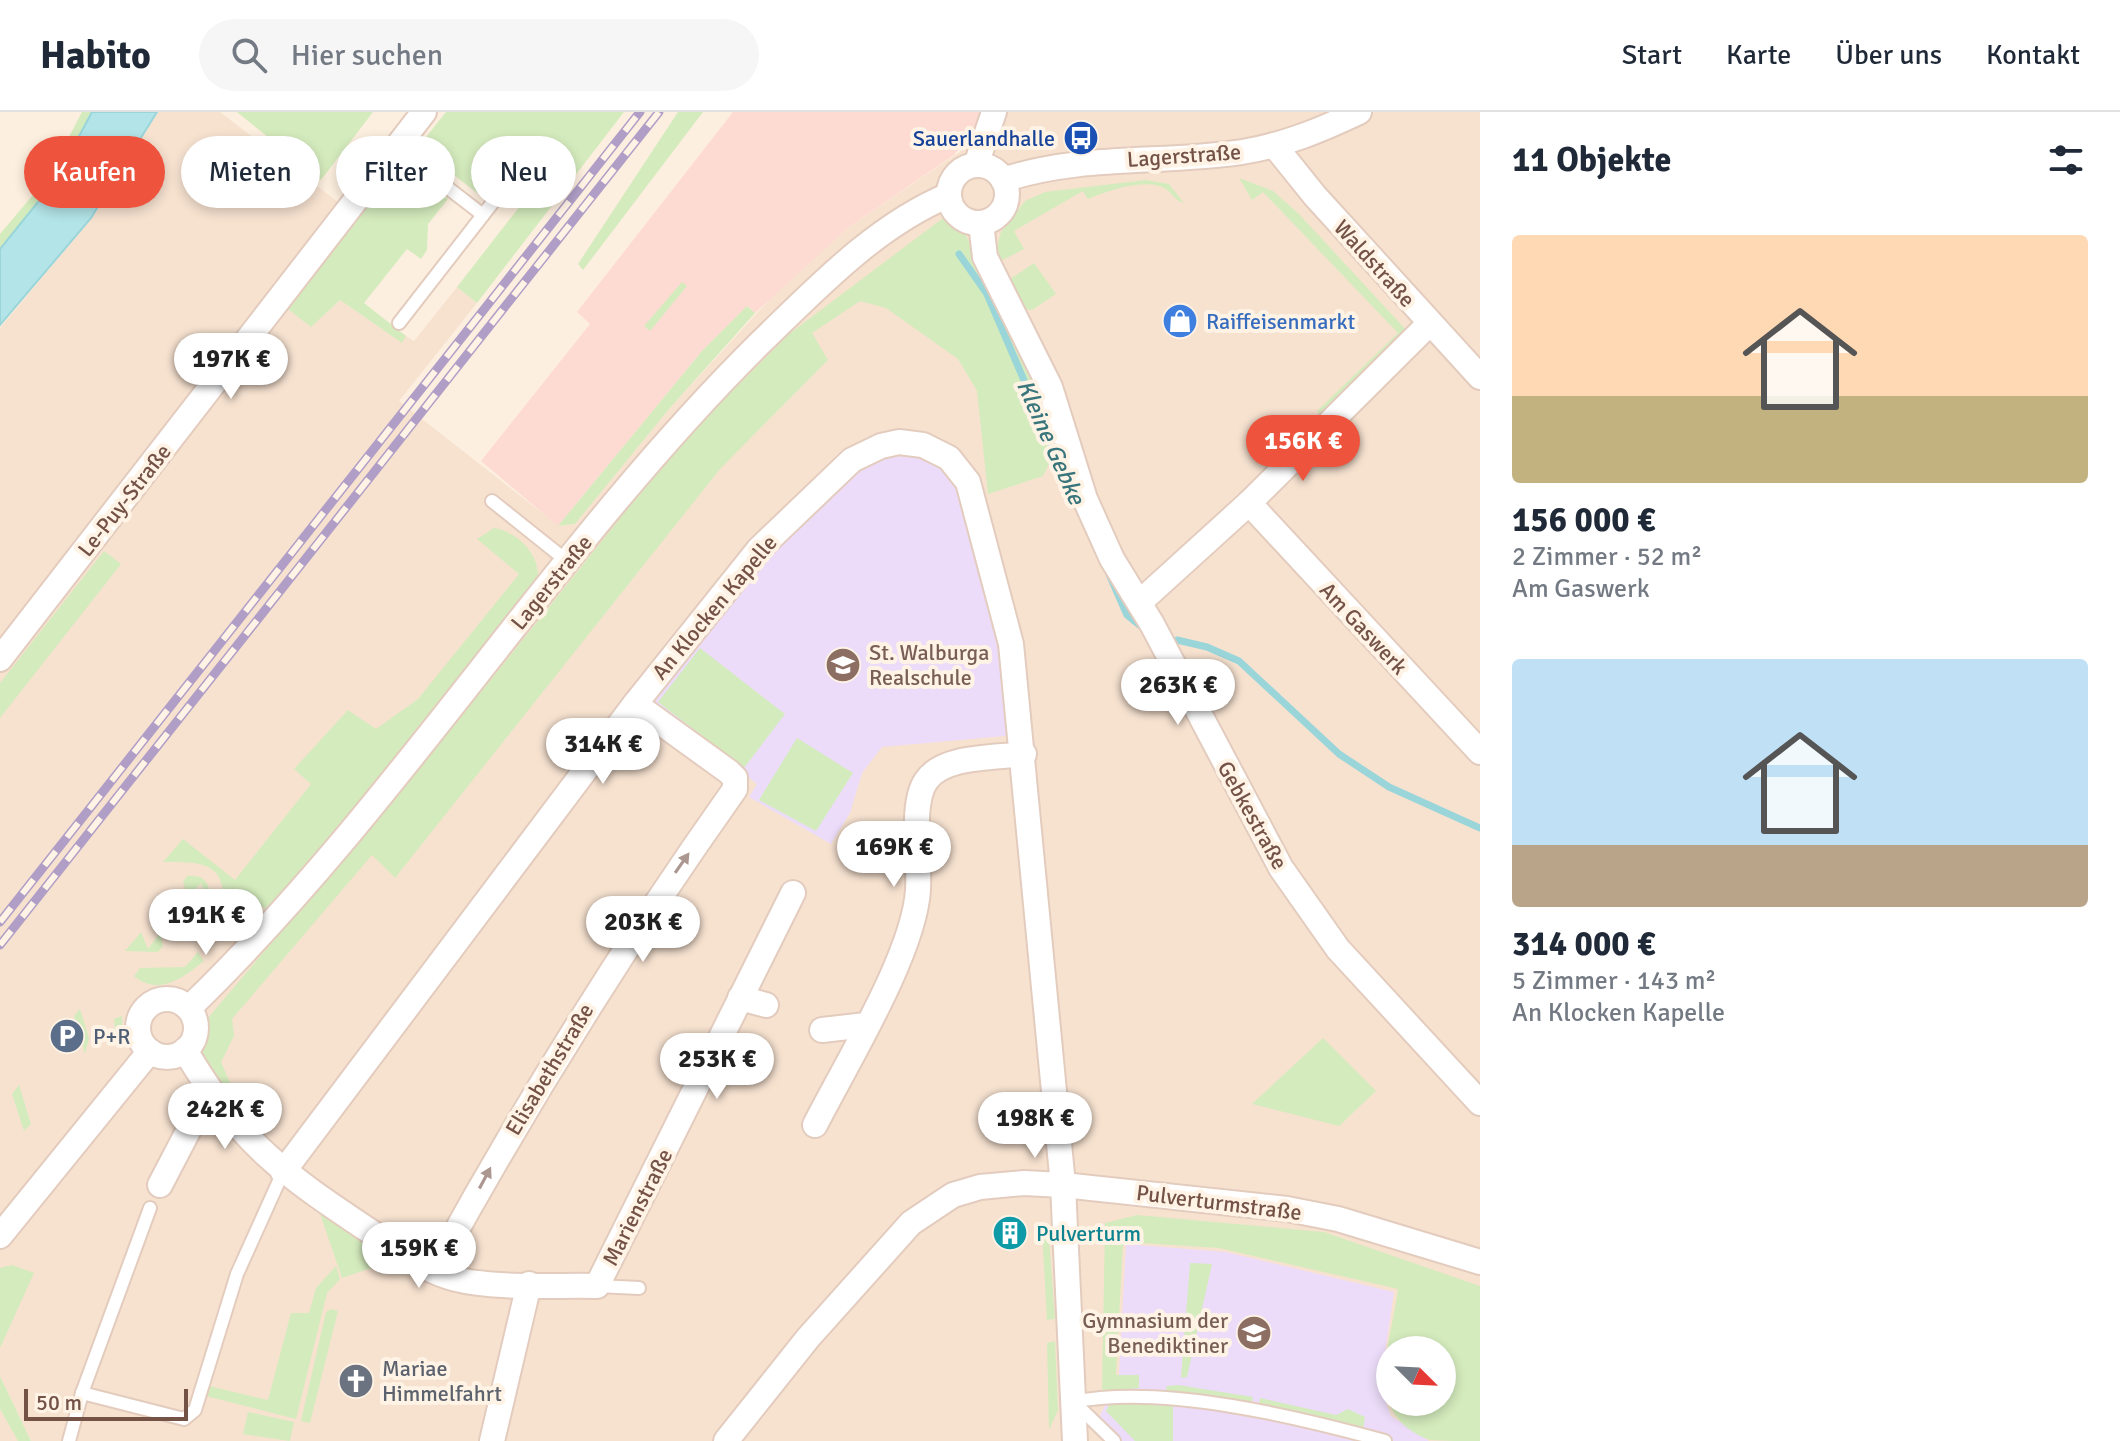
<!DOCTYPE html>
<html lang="de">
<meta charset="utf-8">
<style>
body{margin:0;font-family:Signika,sans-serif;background:#f6f6f7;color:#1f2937;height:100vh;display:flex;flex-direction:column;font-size:30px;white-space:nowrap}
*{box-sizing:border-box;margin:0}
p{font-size:26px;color:#747a83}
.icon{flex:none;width:44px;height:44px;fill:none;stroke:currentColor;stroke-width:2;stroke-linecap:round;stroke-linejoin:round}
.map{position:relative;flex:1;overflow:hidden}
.details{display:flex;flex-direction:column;background:#fff;width:640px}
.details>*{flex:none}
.guide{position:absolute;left:24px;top:24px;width:760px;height:72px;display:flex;gap:16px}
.needle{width:52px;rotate:114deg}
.controls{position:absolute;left:1376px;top:1224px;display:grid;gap:16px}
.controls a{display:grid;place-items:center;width:80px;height:80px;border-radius:50%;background:#fff;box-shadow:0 4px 12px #0003;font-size:40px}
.scale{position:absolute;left:24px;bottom:20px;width:164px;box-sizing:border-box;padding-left:8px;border:4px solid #745246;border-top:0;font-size:22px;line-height:28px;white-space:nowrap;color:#745246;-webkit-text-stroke:6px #fff3e6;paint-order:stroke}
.price{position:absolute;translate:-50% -68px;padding:0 18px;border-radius:28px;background:#fff;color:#222;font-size:26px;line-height:52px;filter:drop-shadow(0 2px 4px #0008)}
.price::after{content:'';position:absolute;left:50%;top:48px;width:24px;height:18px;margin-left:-12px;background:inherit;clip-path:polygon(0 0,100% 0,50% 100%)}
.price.on{background:#ee543d;color:#fff}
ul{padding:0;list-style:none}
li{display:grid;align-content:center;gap:16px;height:424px;padding:0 32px}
li span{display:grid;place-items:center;height:248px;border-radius:8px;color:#555}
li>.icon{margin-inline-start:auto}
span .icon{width:144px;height:144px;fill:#fffc;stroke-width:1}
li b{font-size:34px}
h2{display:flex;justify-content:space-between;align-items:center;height:96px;padding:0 32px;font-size:34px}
.chip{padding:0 28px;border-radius:36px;background:#fff;box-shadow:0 4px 12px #0003;font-size:28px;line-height:72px}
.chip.on{background:#ee543d;color:#fff}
header{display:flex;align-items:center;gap:48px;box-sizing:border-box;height:112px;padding:0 40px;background:#fff;border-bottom:2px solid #e0e1e3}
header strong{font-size:38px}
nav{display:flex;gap:44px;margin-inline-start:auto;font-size:28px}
.search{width:560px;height:72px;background:#f6f6f7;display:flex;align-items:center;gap:20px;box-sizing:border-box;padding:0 28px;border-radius:44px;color:#747a83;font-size:30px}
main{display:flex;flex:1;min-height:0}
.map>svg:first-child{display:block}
.residential{fill:#f7e2d0;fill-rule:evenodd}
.commercial{fill:#fedbd2}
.education{fill:#ecdcf9}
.green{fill:#d4ebbd;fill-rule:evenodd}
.water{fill:#b3e4e7;stroke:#99d5d9;stroke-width:2}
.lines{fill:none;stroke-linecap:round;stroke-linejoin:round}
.stream{stroke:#99d5d9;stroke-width:7}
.service-casing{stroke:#e3ccbe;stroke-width:16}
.minor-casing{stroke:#e3ccbe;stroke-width:28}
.service{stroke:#fff;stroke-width:12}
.minor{stroke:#fff;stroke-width:24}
.rail-casing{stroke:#b09ec6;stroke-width:9}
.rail{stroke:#fff3e6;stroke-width:6;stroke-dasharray:18;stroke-linecap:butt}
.oneway{fill:#ac9790}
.labels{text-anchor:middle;stroke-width:8;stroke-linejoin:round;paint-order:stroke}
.transit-label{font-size:22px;fill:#164399;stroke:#fff3e6;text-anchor:end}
.street-label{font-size:22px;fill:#745246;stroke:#fff3e6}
.shop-label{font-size:22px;fill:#366cbe;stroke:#fff3e6;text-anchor:start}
.education-label{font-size:22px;fill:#785e54;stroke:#fff3e6;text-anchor:start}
.service-label{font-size:22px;fill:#4e5e75;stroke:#fff3e6;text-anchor:start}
.culture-label{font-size:22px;fill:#0d838f;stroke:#fff3e6;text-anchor:start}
.worship-label{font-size:22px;fill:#5b616d;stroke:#fff3e6;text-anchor:start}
.water-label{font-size:24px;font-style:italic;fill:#39767c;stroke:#fff3e6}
</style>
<header>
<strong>Habito</strong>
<div class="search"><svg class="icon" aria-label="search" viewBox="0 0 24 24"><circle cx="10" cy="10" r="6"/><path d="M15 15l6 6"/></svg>Hier suchen</div>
<nav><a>Start</a><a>Karte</a><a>Über uns</a><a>Kontakt</a></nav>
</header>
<main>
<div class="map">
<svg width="1480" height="1329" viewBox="0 0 1480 1329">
<rect width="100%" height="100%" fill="#fdefdf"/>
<g class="residential">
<path d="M158,0h62l122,93 -31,122 29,-27 61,42 5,-6 8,5 43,-54 20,16 -78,98 160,125 16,-2 94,-115 123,-134 57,-48 152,-103 4,-12h475v1329h-1449l-31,-65v-1048l95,-114zM1390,1238h52v52h-52z"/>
<path d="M0,1297l18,31v1h-18z"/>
</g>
<path class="commercial" d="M733,0h248l-5,15 -22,28 -105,72 -94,86 -7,-7 -46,45 -144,175 -77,-65 109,-137 -13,-12z"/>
<g class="education">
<path d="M895,339l33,6 27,20 47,152 14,106 -134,12 -20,26 -12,40 -19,31 -82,-47 8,-13 -105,-84 100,-127 93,-93 31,-23z"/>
<path d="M1126,1132l100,8 168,40 -14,95 11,29 38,25h-307l-23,-23 20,-44z"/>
</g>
<g class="green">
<path d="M82,0h10l-37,69 -55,68v-15l48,-57z"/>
<path d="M237,0h136l-52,68z"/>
<path d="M446,0h178l-147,191 -20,-16 77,-99 -30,-26 -27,31 -59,-46z"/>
<path d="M678,0h25l-120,158 -5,-6z"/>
<path d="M411,60l37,27 -20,25 -1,26 -6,9 -14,-10 -43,54 42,33 -4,7 -62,-43 -29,27 -28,-22 110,-130z"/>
<path d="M1239,66l34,13 26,23 109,118 -84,87 -7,-8 81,-78 -135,-141 -11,8z"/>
<path d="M1146,68l23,4 15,19c-8,-1 -11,-10 -20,-15 -21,-10 -56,3 -76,11l-5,-8 -69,40 10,18 -23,12 -4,-14 4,-15 24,-31 20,-9z"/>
<path d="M947,103l16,14 99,209 -19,38 -55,18 -11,-103 -19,-32 -72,-51 -26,-7 -48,32 16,27 -108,109 -325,409 -23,-23 -140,164 2,17 -13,26 15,34 -8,5 -33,-45 12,-37 213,-251 262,-327 107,-107z"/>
<path d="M1034,151l22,31 -24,16 -9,-1 -17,-27z"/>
<path d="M682,170l5,4 -37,45 -6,-5z"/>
<path d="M747,194l8,7 -86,96 -94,115 -17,2 144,-175z"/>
<path d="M494,416c25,4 47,28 44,53l-173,216 -98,112 -28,-11 -2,-8h-14c-5,-32 -34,-27 -60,-28l20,-23 52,41 76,-96 -17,-15 54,-59 28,19 42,-30 101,-125 -42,-35z"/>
<path d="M104,439l17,13 -121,154v-35z"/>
<path d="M700,536l85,66 -41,54 -86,-66z"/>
<path d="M797,626l56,35 -37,58 -57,-31z"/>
<path d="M187,764c14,-1 20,3 23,16l-4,6 -5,-15 -13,15 -5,-16z"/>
<path d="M141,820l7,17 12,-16 3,13 -5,6 -33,-1z"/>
<path d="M198,840l6,9c-20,16 -45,36 -70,15l6,-8 45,-1z"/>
<path d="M80,897l9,29 -4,16 -11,-38z"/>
<path d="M122,904l1,30 -17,-2 9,-16 -1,-9z"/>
<path d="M1323,926l53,53 -37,35 -87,-22z"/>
<path d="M19,973l12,39 -7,7 -12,-37z"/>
<path d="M316,1090l71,49 -10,15 -35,12z"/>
<path d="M1137,1103l187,17 156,54v155c-14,0 -36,0 -50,-1 -70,-25 -39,-96 -32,-151l-179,-41 -96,-6 -7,133h23v13l-37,3 3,-168zM1442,1238v52h-52v-52z"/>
<path d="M1048,1112l7,95 -8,1 -5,-89z"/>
<path d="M1190,1151l22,1 -25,113 -6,1z"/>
<path d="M12,1153l22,8 -34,75v-80z"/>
<path d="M336,1154l4,13 -13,14 -31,126 -94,-24 3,-10 63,15 23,-87h18l7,-25z"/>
<path d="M331,1197l7,2 -28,112 -9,-2 25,-109z"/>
<path d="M1055,1229l3,69 -9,20 -2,-87z"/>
<path d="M0,1264l31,65h-13l-18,-32z"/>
<path d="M1178,1273l75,12 -2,10 -86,-12 2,-9z"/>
<path d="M1260,1286l76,17 12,-6 17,8 -2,13 -105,-21z"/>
<path d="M1110,1291l63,3v35h-38l-29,-30z"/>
<path d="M248,1300l46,10 -4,19 -47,-7z"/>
</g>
<path class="water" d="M92,0h65l-66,106 -91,107v-76l55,-68z"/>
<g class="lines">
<g class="stream">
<path d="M959,142l28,40 84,196"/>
<path d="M1109,462l18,41 16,13"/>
<path d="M1177,528l30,7 32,14 100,93 50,33 91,41"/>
</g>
<defs>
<g id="service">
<path d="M396,36l87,67 -84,108"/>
<path d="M483,103l25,-32"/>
<path d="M492,389l75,60"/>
<path d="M150,1096l-68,185 102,26 11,-9 42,-136 46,-102"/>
<path d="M597,1174l42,2"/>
<path d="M1073,1290c90,-18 225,15 312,39"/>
<path d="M1076,1292l38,37"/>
<path d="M69,1329l13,-48"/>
</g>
<g id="minor">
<path d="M1274,33l41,51 165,181"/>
<path d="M976,53l18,-53"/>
<circle cx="978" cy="82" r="29"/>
<path d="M1003,68c78,-26 160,-16 239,-28 43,-7 79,-22 117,-40"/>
<path d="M981,111l4,34 65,130 35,112 27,60 40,65 129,244 57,81 142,154"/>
<path d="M1249,391l231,249"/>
<path d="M1140,490l109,-99 180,-179"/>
<path d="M0,547l424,-547"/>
<path d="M740,886l26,7"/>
<circle cx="167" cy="916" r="29"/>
<path d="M189,896c211,-204 363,-459 571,-665 57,-55 115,-117 189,-148"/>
<path d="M822,918l44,-5"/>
<path d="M185,938c54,93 99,124 186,182 26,17 54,40 85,47 38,10 100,6 141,7l196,-393"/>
<path d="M815,1013c31,-61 99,-171 103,-235 2,-30 -8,-86 8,-109 17,-26 70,-23 98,-27"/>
<path d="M283,1060l352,-468 124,-155 93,-89 29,-14 18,-4 24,3 26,13 19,24 43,162 52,541 12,256"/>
<path d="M160,1073l49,-94"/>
<path d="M0,1124l150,-185"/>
<path d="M434,1159c93,-170 189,-324 301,-482v-11l-6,-6 -94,-68"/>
<path d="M492,1329l37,-157"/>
<path d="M726,1329l82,-103 103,-115 42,-28 27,-8 44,-4 39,2 224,24 51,10 142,43"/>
</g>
</defs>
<use href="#service" class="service-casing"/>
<use href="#minor" class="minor-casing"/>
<use href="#service" class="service"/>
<use href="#minor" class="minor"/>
<defs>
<g id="rail">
<path d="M0,810l640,-810"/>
<path d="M0,833l659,-833"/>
</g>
</defs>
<use href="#rail" class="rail-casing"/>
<use href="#rail" class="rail"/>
</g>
<defs><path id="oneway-solid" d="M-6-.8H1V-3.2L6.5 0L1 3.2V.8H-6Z" transform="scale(2)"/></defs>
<g class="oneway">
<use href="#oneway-solid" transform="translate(682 751) rotate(-55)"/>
<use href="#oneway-solid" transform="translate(485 1066) rotate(-62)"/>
</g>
<defs>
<symbol id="bus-disc" viewBox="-11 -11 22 22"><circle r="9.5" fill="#1a4fb4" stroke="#fff3e6"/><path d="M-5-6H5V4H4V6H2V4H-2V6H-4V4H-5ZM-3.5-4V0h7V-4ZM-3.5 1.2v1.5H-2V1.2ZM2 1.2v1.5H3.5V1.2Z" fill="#fff"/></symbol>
<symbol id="shop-disc" viewBox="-11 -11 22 22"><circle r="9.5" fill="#3f7fe0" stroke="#fff3e6"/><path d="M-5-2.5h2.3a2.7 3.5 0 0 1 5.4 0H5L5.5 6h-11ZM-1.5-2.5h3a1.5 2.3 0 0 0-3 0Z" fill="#fff"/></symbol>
<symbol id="school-disc" viewBox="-11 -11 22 22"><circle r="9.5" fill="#8d6e63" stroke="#fff3e6"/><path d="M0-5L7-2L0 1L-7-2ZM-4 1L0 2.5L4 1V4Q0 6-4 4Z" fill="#fff"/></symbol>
<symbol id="parking-disc" viewBox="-11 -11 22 22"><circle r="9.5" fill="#5c6f8a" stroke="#fff3e6"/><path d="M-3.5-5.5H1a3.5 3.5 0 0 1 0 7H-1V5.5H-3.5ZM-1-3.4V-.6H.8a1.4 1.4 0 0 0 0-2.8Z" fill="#fff"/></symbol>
<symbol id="building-disc" viewBox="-11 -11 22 22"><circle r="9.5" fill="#0f9aa8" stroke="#fff3e6"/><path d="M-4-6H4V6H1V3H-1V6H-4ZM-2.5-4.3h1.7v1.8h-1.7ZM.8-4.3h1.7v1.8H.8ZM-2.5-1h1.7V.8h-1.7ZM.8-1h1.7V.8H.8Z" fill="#fff"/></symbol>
<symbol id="church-disc" viewBox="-11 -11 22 22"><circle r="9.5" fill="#6b7280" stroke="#fff3e6"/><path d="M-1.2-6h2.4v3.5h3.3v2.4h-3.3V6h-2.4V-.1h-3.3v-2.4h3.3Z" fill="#fff"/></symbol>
</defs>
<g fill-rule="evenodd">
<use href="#bus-disc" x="1061" y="6" width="40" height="40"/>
<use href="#shop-disc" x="1160" y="189" width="40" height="40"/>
<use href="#school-disc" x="823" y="533" width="40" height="40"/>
<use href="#parking-disc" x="47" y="904" width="40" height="40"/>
<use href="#building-disc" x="990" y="1101" width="40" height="40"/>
<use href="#school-disc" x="1234" y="1201" width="40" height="40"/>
<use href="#church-disc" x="336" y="1249" width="40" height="40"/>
</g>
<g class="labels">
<g class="transit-label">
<text x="1055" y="34">Sauerlandhalle</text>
</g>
<g class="street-label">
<text transform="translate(1184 43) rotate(-4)" y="8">Lagerstraße</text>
<text transform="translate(1375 151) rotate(48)" y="8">Waldstraße</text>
<text transform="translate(124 388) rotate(-52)" y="8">Le-Puy-Straße</text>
<text transform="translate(551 470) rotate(-51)" y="8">Lagerstraße</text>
<text transform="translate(714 495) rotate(-50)" y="8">An Klocken Kapelle</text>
<text transform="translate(1364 516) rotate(47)" y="8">Am Gaswerk</text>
<text transform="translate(1253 703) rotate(61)" y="8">Gebkestraße</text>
<text transform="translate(549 957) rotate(-59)" y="8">Elisabethstraße</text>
<text transform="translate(1219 1090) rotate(7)" y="8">Pulverturmstraße</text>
<text transform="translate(637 1095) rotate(-63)" y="8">Marienstraße</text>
</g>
<g class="shop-label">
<text x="1206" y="217">Raiffeisenmarkt</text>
</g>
<g class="education-label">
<text x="869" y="548">St. Walburga<tspan x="869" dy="25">Realschule</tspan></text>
<text x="1228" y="1216" text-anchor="end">Gymnasium der<tspan x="1228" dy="25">Benediktiner</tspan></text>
</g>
<g class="service-label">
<text x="93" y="932">P+R</text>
</g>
<g class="culture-label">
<text x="1036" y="1129">Pulverturm</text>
</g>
<g class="worship-label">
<text x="382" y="1264">Mariae<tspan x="382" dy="25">Himmelfahrt</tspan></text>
</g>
<g class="water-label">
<text transform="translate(1051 330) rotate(66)" y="8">Kleine Gebke</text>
</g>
</g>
</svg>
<div class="controls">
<a><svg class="needle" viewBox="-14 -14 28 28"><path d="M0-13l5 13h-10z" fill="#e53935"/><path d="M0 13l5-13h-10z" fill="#747a83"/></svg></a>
</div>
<div class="scale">50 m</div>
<b class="price" style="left:231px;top:289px">197K €</b>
<b class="price on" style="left:1303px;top:371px">156K €</b>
<b class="price" style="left:1178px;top:615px">263K €</b>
<b class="price" style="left:603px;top:674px">314K €</b>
<b class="price" style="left:894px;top:777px">169K €</b>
<b class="price" style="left:206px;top:845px">191K €</b>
<b class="price" style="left:643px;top:852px">203K €</b>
<b class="price" style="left:717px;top:989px">253K €</b>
<b class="price" style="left:225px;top:1039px">242K €</b>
<b class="price" style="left:1035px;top:1048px">198K €</b>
<b class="price" style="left:419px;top:1178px">159K €</b>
<div class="guide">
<a class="chip on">Kaufen</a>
<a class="chip">Mieten</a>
<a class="chip">Filter</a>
<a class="chip">Neu</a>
</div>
</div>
<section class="details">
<h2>11 Objekte<svg class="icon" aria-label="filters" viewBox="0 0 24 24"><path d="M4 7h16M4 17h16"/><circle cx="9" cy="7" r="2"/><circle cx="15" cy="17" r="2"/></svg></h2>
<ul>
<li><span style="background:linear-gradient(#ffd9b3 65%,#c2b280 0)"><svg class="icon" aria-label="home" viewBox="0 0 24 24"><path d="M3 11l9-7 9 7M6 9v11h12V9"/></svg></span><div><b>156 000 €</b><p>2 Zimmer · 52 m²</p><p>Am Gaswerk</p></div></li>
<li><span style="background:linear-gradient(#bfe0f5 75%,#b9a48a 0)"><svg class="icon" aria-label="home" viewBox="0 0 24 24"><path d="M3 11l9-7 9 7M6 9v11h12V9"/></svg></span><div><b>314 000 €</b><p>5 Zimmer · 143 m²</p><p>An Klocken Kapelle</p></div></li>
</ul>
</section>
</main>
